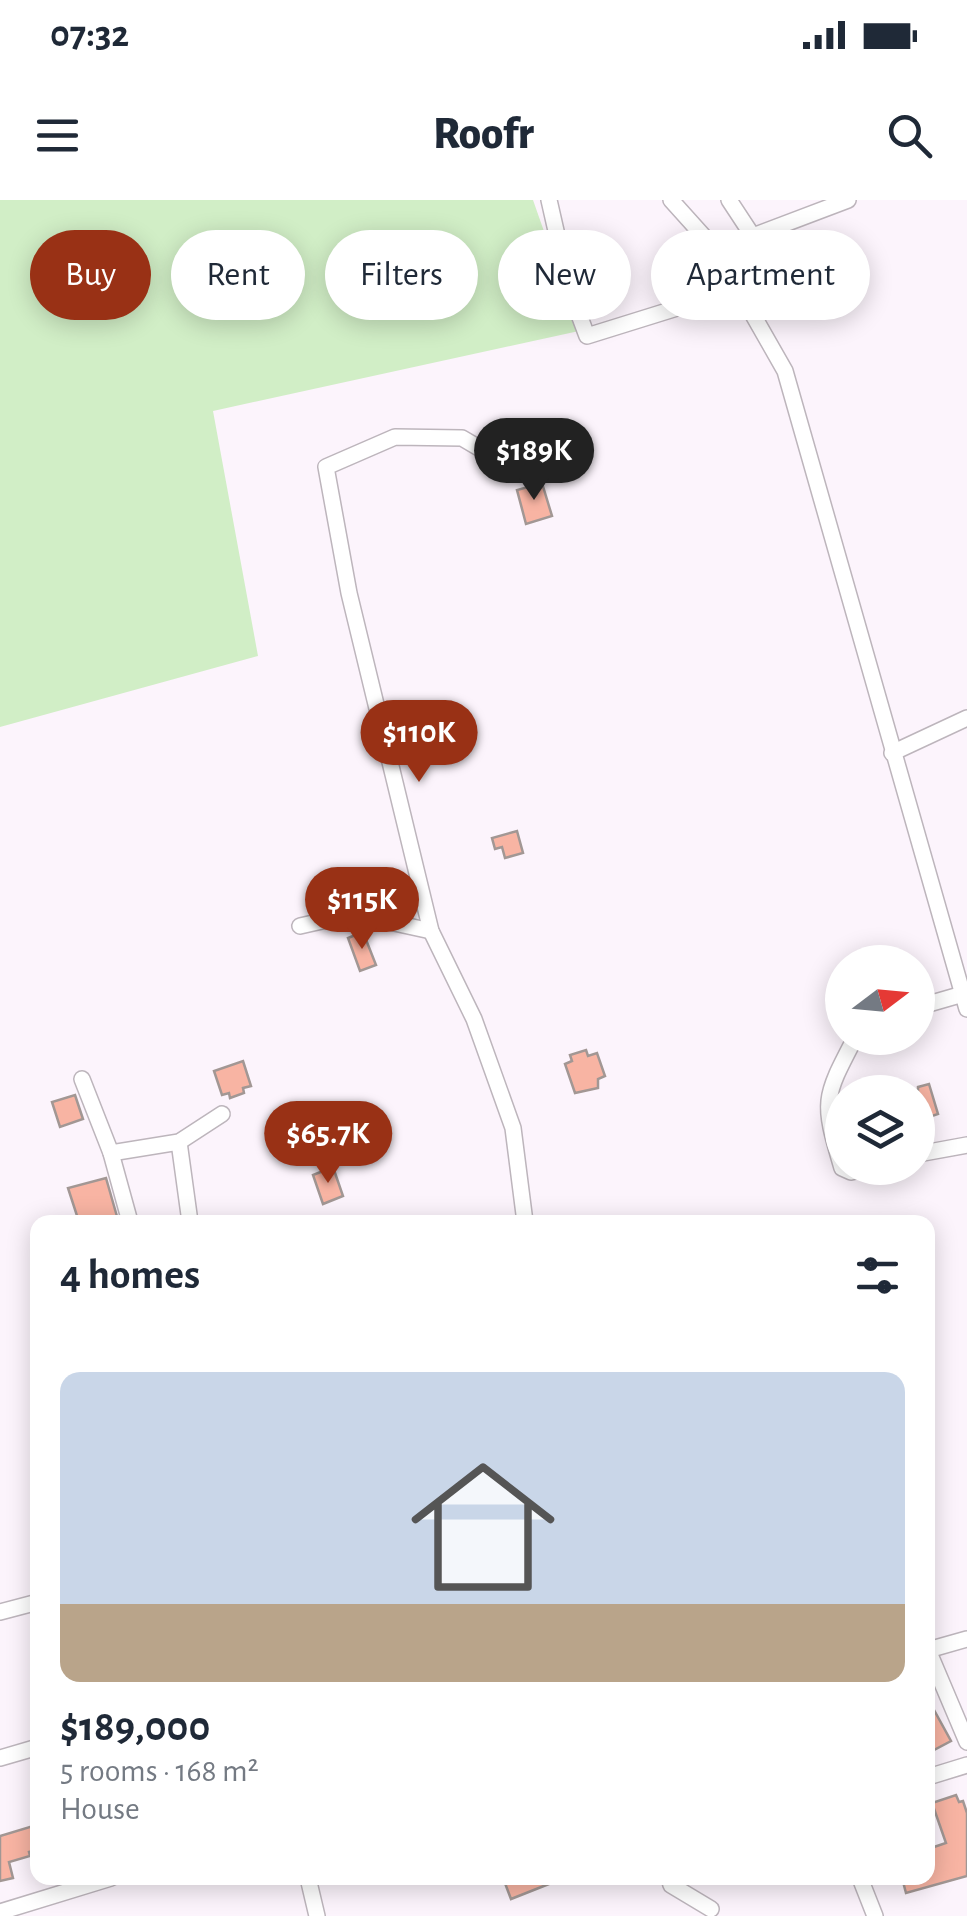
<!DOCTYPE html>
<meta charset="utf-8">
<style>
body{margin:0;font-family:"Alegreya Sans",sans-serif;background:#f6f6f7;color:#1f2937;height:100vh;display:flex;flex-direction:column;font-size:38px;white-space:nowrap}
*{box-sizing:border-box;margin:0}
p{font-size:32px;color:#747a83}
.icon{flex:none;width:55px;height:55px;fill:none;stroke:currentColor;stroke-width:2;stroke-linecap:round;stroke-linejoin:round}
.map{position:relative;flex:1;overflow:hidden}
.panel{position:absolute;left:30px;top:1015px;width:905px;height:670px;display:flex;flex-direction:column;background:#fff;border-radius:20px;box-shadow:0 5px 25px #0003}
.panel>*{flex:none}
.banner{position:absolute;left:30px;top:30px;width:908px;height:90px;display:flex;gap:20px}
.needle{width:65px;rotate:74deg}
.tools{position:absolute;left:825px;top:745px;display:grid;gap:20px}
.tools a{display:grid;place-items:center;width:110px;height:110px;border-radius:50%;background:#fff;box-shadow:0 5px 25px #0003;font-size:50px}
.price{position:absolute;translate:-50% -85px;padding:0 22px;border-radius:35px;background:#993115;color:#fff;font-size:32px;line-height:65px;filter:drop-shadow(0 2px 5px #0008)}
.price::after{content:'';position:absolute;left:50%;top:60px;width:30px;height:22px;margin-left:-15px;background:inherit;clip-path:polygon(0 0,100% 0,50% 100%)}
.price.selected{background:#222;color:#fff}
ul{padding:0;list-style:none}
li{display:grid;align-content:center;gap:20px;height:530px;padding:0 30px}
li span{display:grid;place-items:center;height:310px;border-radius:20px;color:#555}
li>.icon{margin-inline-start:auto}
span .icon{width:180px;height:180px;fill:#fffc;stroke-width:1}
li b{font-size:42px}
h2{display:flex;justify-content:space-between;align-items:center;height:120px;padding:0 30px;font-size:42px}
.pill{padding:0 35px;border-radius:45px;background:#fff;box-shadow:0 5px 25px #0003;font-size:35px;line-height:90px}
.pill.selected{background:#993115;color:#fff}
.status{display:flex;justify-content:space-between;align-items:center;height:70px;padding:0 50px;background:#fff;direction:ltr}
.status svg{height:28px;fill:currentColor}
header{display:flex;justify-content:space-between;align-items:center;height:130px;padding:0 30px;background:#fff;font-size:45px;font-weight:800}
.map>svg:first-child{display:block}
.green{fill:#d1eec6}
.building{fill:#f8b4a3;stroke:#a29794;stroke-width:2.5}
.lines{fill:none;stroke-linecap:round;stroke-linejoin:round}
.street-casing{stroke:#bdb5bc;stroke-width:18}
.street{stroke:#fff;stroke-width:15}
</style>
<div class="status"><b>07:32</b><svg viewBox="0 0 49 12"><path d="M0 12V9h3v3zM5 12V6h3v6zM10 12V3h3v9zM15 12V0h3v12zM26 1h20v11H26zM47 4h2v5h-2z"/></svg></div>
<header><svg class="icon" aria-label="menu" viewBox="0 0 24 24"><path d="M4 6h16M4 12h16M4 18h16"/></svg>Roofr<svg class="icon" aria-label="search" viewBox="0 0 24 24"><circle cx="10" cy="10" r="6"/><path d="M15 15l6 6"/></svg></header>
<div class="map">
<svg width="967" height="1716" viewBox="0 0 967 1716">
<rect width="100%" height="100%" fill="#fcf4fc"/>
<path class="green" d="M0,0h533l46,131 -366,80 45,245 -258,71z"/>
<g class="building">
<path d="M542,283l10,33 -26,8 -9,-34z"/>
<path d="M517,631l6,22 -18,5 -3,-11 -7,2 -3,-11z"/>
<path d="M363,732l13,33 -16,6 -12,-33z"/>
<path d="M586,850l2,6 9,-3 8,23 -7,3v9l-23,5 -10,-29 7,-3 -2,-6z"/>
<path d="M243,861l8,25 -8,2 1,5 -14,5 -1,-5 -7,2 -8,-24z"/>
<path d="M929,884l9,30 -9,3 1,4 -12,4v-38z"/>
<path d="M75,895l8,24 -23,8 -8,-25z"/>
<path d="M333,967l10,29 -20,8 -10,-29z"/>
<path d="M106,978l12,42 -39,2 -11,-34z"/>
<path d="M928,1499l23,42 -19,10 -4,-8z"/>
<path d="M956,1595l3,7 4,-1 4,12v63l-61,17 -4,-15h26v-29l18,-6 -14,-40z"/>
<path d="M33,1626l5,24 -9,2 1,4 -21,6 4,16 -13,3v-45z"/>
<path d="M503,1678h61l-53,21z"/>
</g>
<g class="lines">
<defs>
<g id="street">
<path d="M549,0l20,88 18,48 151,-47"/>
<path d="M671,0l45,50 69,121 182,638"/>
<path d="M729,0l25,38"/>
<path d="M716,50l132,-50"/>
<path d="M496,258l-34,-20 -67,-1 -69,30 23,126 82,338 43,88 39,109 12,94"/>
<path d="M892,553l75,-35"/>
<path d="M300,726l53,-12 78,17"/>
<path d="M918,807l45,-13"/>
<path d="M855,838c-32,61 -33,63 -13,130l9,4 18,-4"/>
<path d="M82,879l29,74 19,69"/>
<path d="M179,942l11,80"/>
<path d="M111,953l68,-11 43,-28"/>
<path d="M918,954l49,-9"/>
<path d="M0,1412l38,-10"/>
<path d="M928,1450l39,92"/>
<path d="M928,1450l39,-11"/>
<path d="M0,1558l38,-11"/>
<path d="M928,1577l39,-12"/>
<path d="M308,1678l9,38"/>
<path d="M669,1678l2,7 40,24"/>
<path d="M860,1678l15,38"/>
<path d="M0,1712l111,-34"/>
</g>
</defs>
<use href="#street" class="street-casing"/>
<use href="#street" class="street"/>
</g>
</svg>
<div class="tools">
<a><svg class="needle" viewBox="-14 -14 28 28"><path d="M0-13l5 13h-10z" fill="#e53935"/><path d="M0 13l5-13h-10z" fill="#747a83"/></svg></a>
<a><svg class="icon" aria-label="layers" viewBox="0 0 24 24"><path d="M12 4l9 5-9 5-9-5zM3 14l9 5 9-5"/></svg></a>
</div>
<b class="price selected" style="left:534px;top:303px">$189K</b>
<b class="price" style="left:419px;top:585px">$110K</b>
<b class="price" style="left:362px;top:752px">$115K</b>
<b class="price" style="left:328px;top:986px">$65.7K</b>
<div class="banner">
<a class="pill selected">Buy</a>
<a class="pill">Rent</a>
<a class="pill">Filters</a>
<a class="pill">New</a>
<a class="pill">Apartment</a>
</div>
<section class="panel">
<h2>4 homes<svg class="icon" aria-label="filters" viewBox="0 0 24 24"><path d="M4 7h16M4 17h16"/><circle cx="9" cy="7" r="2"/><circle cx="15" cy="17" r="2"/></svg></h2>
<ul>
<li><span style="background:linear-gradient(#c9d6e8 75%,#b9a48a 0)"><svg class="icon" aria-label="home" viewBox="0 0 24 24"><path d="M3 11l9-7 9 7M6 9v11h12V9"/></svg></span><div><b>$189,000</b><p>5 rooms · 168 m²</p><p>House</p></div></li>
</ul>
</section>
</div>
